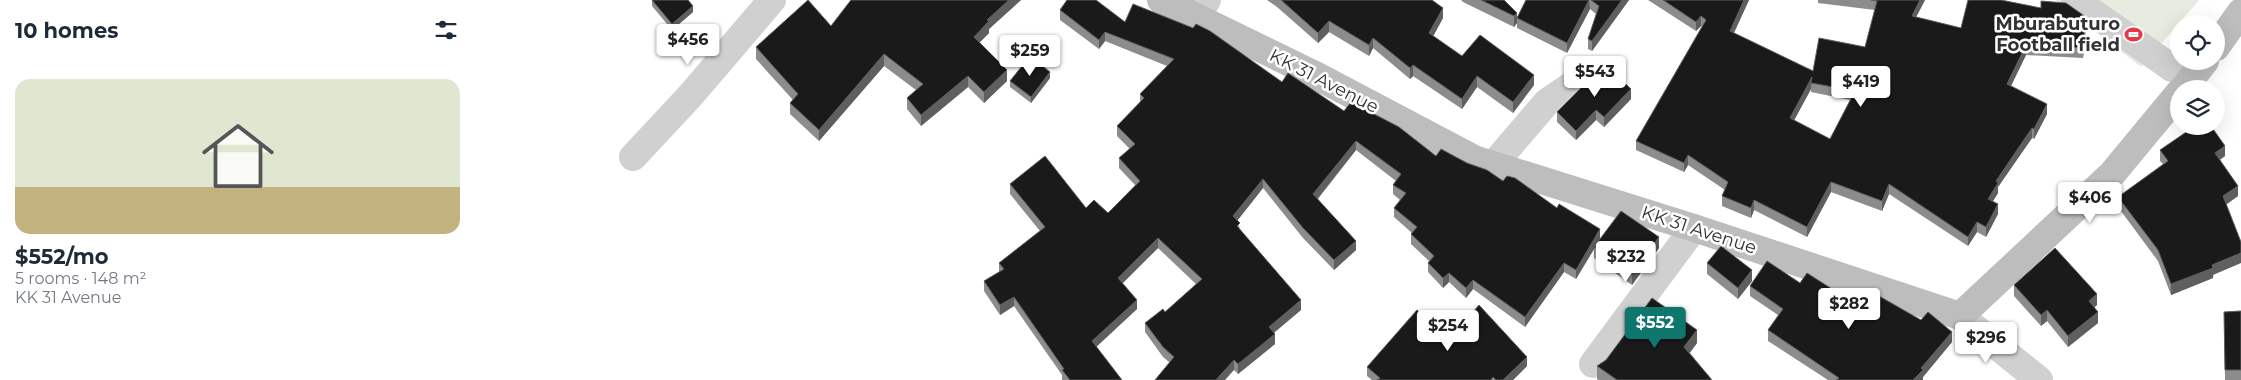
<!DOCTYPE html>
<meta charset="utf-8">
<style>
body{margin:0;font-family:Montserrat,sans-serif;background:#f6f6f7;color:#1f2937;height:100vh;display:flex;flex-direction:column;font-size:19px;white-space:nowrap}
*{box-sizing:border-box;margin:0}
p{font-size:16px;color:#747a83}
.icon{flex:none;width:28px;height:28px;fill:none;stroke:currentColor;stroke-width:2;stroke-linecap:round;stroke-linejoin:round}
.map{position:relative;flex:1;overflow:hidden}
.side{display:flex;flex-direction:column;background:#fff;width:475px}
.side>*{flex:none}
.fabs{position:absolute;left:1695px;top:15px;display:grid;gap:10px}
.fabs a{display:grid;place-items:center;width:55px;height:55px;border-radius:50%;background:#fff;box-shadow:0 5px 20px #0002;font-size:25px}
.price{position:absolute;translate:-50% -42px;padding:0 11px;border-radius:5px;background:#fff;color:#222;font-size:16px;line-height:32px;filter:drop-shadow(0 1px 2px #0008)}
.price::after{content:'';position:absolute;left:50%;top:30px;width:15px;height:11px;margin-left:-8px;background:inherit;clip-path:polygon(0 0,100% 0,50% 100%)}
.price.active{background:#0f766e;color:#fff}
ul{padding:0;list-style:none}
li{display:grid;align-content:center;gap:10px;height:265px;padding:0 15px}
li+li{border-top:1px solid #e0e1e3}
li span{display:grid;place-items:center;height:155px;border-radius:15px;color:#555}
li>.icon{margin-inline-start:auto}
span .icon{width:90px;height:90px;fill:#fffc;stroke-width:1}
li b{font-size:21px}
h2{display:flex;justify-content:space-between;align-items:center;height:60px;padding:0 15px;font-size:21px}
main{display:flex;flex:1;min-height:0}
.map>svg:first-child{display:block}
.pitch{fill:#e6ecdf}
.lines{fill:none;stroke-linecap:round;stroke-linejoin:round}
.street{stroke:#d0d0d0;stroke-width:28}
.secondary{stroke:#bdbdbd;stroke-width:28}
.wall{fill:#8c8c8c;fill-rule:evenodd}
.shaded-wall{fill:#5f5f5f}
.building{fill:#1a1a1a;stroke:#5f5f5f;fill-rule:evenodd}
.labels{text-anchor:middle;stroke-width:5;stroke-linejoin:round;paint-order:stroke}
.poi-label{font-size:18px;font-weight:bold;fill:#333;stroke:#fff;text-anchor:end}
.street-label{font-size:18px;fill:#333;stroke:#fff}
</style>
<main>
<section class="side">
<h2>10 homes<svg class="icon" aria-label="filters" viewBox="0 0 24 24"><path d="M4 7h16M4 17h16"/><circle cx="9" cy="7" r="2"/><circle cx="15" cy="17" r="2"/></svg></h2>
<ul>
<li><span style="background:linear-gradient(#dfe7d0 70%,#c2b280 0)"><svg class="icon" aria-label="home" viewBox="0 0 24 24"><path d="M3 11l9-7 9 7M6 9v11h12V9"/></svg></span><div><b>$552/mo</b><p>5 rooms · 148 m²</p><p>KK 31 Avenue</p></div></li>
</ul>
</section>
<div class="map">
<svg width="1766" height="380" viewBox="0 0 1766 380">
<rect width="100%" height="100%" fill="#fff"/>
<path class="pitch" d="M1580,0h144l-58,67z"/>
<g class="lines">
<g class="street">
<path d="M1600,0l97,68 21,8"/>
<path d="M721,17l11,-17"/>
<path d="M158,157l57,-61 82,-96"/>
<path d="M1018,165l54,-63 25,-17"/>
<path d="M1485,316l79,64"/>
<path d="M1118,364l101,-136"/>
</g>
<g class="secondary">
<path d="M686,0l152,74 161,85 220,69 266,88 152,-142 67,-81"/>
<path d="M1741,47l25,-35"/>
<path d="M1708,89l22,-28"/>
</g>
</g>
<g class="wall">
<path d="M177,0l41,12 -21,18 -20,-24z"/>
<path d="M376,0h170l-32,29v4l-9,9 27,39 -23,22 -16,-16 -47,39 -14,-17v-11l9,-8 -32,-24 -65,75 -29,-27v-11l3,-3 -37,-41v-12l75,-21z"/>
<path d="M792,0h165l11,18 -10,18 29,20 72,29 -21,28 -36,-26 -15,22 -49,-33 -3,3 -37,-31 -4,8 -40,-24 -11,11 -41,-36z"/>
<path d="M986,0h43l13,18 9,-18h103l-37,51 -4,-2v-10l8,-25 -6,-5 -23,44 -50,-25v-5l-3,4 -51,-25z"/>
<path d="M1173,0h101l-15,33 79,38 52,-24 10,-37 -57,-7v-3h107l-9,17 45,11 125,-2 -3,32 -57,-3 -15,31 36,28 -13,25 -2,-1 -34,49v6l-5,8 5,13 -12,23 -9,-5 -9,14 -79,-52 -7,17 -51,-19 -24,45 -53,-27 -3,8 -29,-12v-10l3,-6 -37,-25 -4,7 -48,-22v-9l66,-115h-1l-5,5zM1336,89v3l39,8 -20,39 -36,-19z"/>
<path d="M585,10l65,12 157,60 62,29 92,45 67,25 97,58 59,9 -27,37 -38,-27v-9l-18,30 -12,-7 -39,55 -52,-38 -7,9 -17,-16 -6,6 -15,-16v-9l1,-2 -18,-17v-10l1,-1 -18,-16v-9l6,-8 -7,-6v-9l3,-4 -40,-31 -38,49 38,51 -22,20 -31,-32 -40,-50 -26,33 3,8 61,81 -27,22 1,12 -37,30 -4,-4 -65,-8 -6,-5 -18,-25v-9l20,-11 31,-28 -38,-36 -36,35 15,26 -41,37 26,34h-60v-5l-48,-69 -14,9 -16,-24v-10l15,-9v-9l41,-32 -30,-37v-10l76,24 22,5 27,-28 -16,-17v-10l11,-9 -13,-13v-10l23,-23v-9l27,-28 -62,-25 -6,8 -39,-29z"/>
<path d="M575,78l-19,25 -21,-16v-6z"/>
<path d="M1156,99l-27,28 -8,-7 -20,20 -19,-18v-10z"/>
<path d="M1685,150l65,6 -5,4 18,36 -12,8 -13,74 -42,17 -13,-34 -40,-54v-10l45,-33 -3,-3z"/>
<path d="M1232,263l45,18 -14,18 -31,-25z"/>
<path d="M1325,283l32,14 33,22 87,23 -29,35v3h-95l-60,-39v-11l10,-15 -28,-19v-10z"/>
<path d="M1539,285l83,20 -3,2 4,16 -30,24 -21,-26 -6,5 -27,-30z"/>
<path d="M1766,311v69h-16l-1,-68z"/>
<path d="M974,340l78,26 -14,14h-141l-5,-4v-9z"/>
<path d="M1222,343l-7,10 22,27h-114l-1,-1v-13z"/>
</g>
<g class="shaded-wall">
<path d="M534,0h12l-32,29v4l-15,15v-11l13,-17z"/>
<path d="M1114,0l1,9 -23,44v-10z"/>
<path d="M1147,0h7l-37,51v-10z"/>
<path d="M1269,0h5l-19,41v-10z"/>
<path d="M1445,0h5l-13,25v-9z"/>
<path d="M218,6v6l-21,18v-6z"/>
<path d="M968,8v10l-14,26v-11z"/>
<path d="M1042,13v10l-3,4v-11z"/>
<path d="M1226,16v10l-5,5v-9z"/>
<path d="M1611,17v9l-3,32v-10z"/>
<path d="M854,21v11l-11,11v-10z"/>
<path d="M630,32v9l-6,8v-9z"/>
<path d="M898,38v10l-4,8v-11z"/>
<path d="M1551,45v10l-19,39v-10z"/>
<path d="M409,54v12l-65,75v-11z"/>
<path d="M938,65v11l-3,3v-11z"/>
<path d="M532,70v11l-23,22v-11z"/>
<path d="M575,72v6l-19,25v-6z"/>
<path d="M1059,75v10l-21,28v-11z"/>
<path d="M493,76v11l-47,39v-11z"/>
<path d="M1002,76v11l-15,22v-10z"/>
<path d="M1337,77l-1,12 -21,39v-10z"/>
<path d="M1156,89v10l-27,28v-10z"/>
<path d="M1572,104v10l-13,25v-10z"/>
<path d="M1121,110v10l-20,20v-9z"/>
<path d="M1557,128v10l-34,49v6l-10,16v-10l8,-18z"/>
<path d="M881,141v9l-43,54v-10z"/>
<path d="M1750,146v10l-10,7v-10z"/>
<path d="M1213,155v10l-4,7v-9z"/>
<path d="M788,179v9l-30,38v-10z"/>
<path d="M1356,182v10l-24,45v-10z"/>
<path d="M1414,184v10l-7,17v-10z"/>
<path d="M1763,186v10l-15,11v-11z"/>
<path d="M1279,200v10l-3,8v-10z"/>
<path d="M1523,204v10l-12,23v-10z"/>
<path d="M1502,222v10l-9,14v-9z"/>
<path d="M1125,229v10l-6,8v2l-18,30v-9z"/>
<path d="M1184,237v11l-27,37v-11z"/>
<path d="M683,238v10l-40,40v-10z"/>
<path d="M881,241v9l-22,20v-10z"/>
<path d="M1766,253v10l-28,12v3l-42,17v-11l41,-19z"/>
<path d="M1089,263v9l-39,55v-10z"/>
<path d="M1277,270v11l-14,18v-11z"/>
<path d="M974,273v9l-6,6v-10z"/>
<path d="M998,280v9l-7,9v-10z"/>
<path d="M1622,294v11l-8,7v-11z"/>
<path d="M539,297v9l-14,9v-10z"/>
<path d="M662,300v9l-45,42v-10z"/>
<path d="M826,300v10l-32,27v-10z"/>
<path d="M1572,310v11l-6,5v-11z"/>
<path d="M1623,312v11l-30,24v-11z"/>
<path d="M1222,330v13l-13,17v-13z"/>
<path d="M1477,332v10l-29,35v3h-10l8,-12z"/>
<path d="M800,334v10l-37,30v-10z"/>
<path d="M1052,357v9l-14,14h-10z"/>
<path d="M759,360v10l-9,10h-9z"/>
</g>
<g class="building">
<path d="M177,0h36l5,6 -21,18z"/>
<path d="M333,0l23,26 20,-26h158l-22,20 2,1 -15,16 33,33 -23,22 -16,-16 -47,39 -14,-17 16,-14 -39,-30 -65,76 -29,-27 8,-9 -42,-47z"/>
<path d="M592,0h29l29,22 8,-18 60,24 3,-4 14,7 72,51 6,-9 56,38 7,-9 48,25 37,29 5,-7 26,14 20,7 16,11 4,-5 8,2 42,30 2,-4 41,25 -24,41 -12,-7 -39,54 -52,-37 -7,8 -17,-15 -6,5 -15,-15 6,-7 -23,-22 6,-7 -23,-19 12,-15 -13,-8 8,-11 -45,-33 -43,53 43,47 -22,19 -31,-32 -40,-49 -30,37 7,7 -3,3 64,74 -32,27 6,7 -37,30 -4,-4 -18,20h-61l19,-23 -11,-10 -18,-24 18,-14 2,3 37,-33 -44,-41 -40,40 19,22 -45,41 30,39h-52l-8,-10 2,-1 -50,-72 -14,8 -16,-24 20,-12 -5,-6 46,-36 -35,-43 35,-28 41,52 8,-8 14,13 32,-32 -21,-23 16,-14 -18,-18 27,-28 -4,-4 34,-35 -69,-27 -6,8 -39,-30z"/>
<path d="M806,0h151l11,8 -14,25 33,23 18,-21 54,40 -21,27 -36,-26 -15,23 -49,-34 -3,3 -37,-30 -4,7 -40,-24 -11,12z"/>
<path d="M1006,0h23l13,13 -3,3z"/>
<path d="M1051,0h63l-22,43 -50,-25z"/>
<path d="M1116,0h31l-30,41 -4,-2 11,-33z"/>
<path d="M1188,0h81l-14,31 83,40 6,-33 46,9 12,-46 -6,-1h49l-8,16 49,12 7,-28h33l40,8v-7l25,2 20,14 -3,31 -57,-3 -19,39 40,20 -13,25 -2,-1 -36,53 2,2 -10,16 10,5 -12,23 -9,-5 -9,15 -79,-53 -7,17 -51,-19 -24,45 -53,-27 -3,8 -29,-12 6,-14 -40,-27 -4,8 -48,-22 70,-121 -5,-4 -5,6zM1337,77l-1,6 44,8 -25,48 -40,-21z"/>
<path d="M555,56l20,16 -19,25 -21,-16z"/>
<path d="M1130,64l26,25 -27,28 -8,-7 -20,21 -19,-19z"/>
<path d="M1720,126h16l14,20 -10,7 23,33 -15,10 18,46v11l-29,12 1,3 -42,16 -13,-34 -40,-53 50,-36 -8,-11z"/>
<path d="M1146,211l38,26 -27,37 -38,-27z"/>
<path d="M1246,246l31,24 -14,18 -31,-25z"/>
<path d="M1580,248l42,46 -8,7 9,11 -30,24 -21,-26 -6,5 -27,-30z"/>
<path d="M1292,261l33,22 7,-10 25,16 -2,7 35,23 14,-23 42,24 7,-8 24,20 -31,36 2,2 -10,10h-77l3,-2 -71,-48 15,-21 -33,-23z"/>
<path d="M1177,298l45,32 -13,17 28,33h-95l-20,-14 9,-6z"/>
<path d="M1004,305l48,52 -24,23h-7l-3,-3 -2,3h-114l3,-2 -13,-11 50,-57 32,30z"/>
<path d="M1766,311v59h-16l-1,-58z"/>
</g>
<defs>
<symbol id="stadium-bare" viewBox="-9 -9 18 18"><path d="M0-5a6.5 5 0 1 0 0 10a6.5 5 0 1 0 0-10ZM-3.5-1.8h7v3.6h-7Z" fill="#e63946" stroke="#fff" stroke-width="2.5" paint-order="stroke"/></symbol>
</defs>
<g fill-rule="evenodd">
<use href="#stadium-bare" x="1646" y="22" width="25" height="25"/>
</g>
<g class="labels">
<g class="poi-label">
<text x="1645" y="30">Mburabuturo<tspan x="1645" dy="21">Football field</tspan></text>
</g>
<g class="street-label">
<text transform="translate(849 81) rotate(27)" y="6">KK 31 Avenue</text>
<text transform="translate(1224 230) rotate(18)" y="6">KK 31 Avenue</text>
</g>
</g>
</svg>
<div class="fabs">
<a><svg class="icon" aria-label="locate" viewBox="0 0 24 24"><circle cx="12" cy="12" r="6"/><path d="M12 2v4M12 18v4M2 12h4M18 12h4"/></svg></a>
<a><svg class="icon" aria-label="layers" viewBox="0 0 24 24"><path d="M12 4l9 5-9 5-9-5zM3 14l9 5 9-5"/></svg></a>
</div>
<b class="price" style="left:213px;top:66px">$456</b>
<b class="price" style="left:555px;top:77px">$259</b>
<b class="price" style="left:1120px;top:98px">$543</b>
<b class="price" style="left:1386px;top:108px">$419</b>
<b class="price" style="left:1615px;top:224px">$406</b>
<b class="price" style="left:1151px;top:283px">$232</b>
<b class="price" style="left:1374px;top:330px">$282</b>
<b class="price active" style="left:1180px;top:349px">$552</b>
<b class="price" style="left:973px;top:352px">$254</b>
<b class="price" style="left:1511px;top:364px">$296</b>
</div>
</main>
